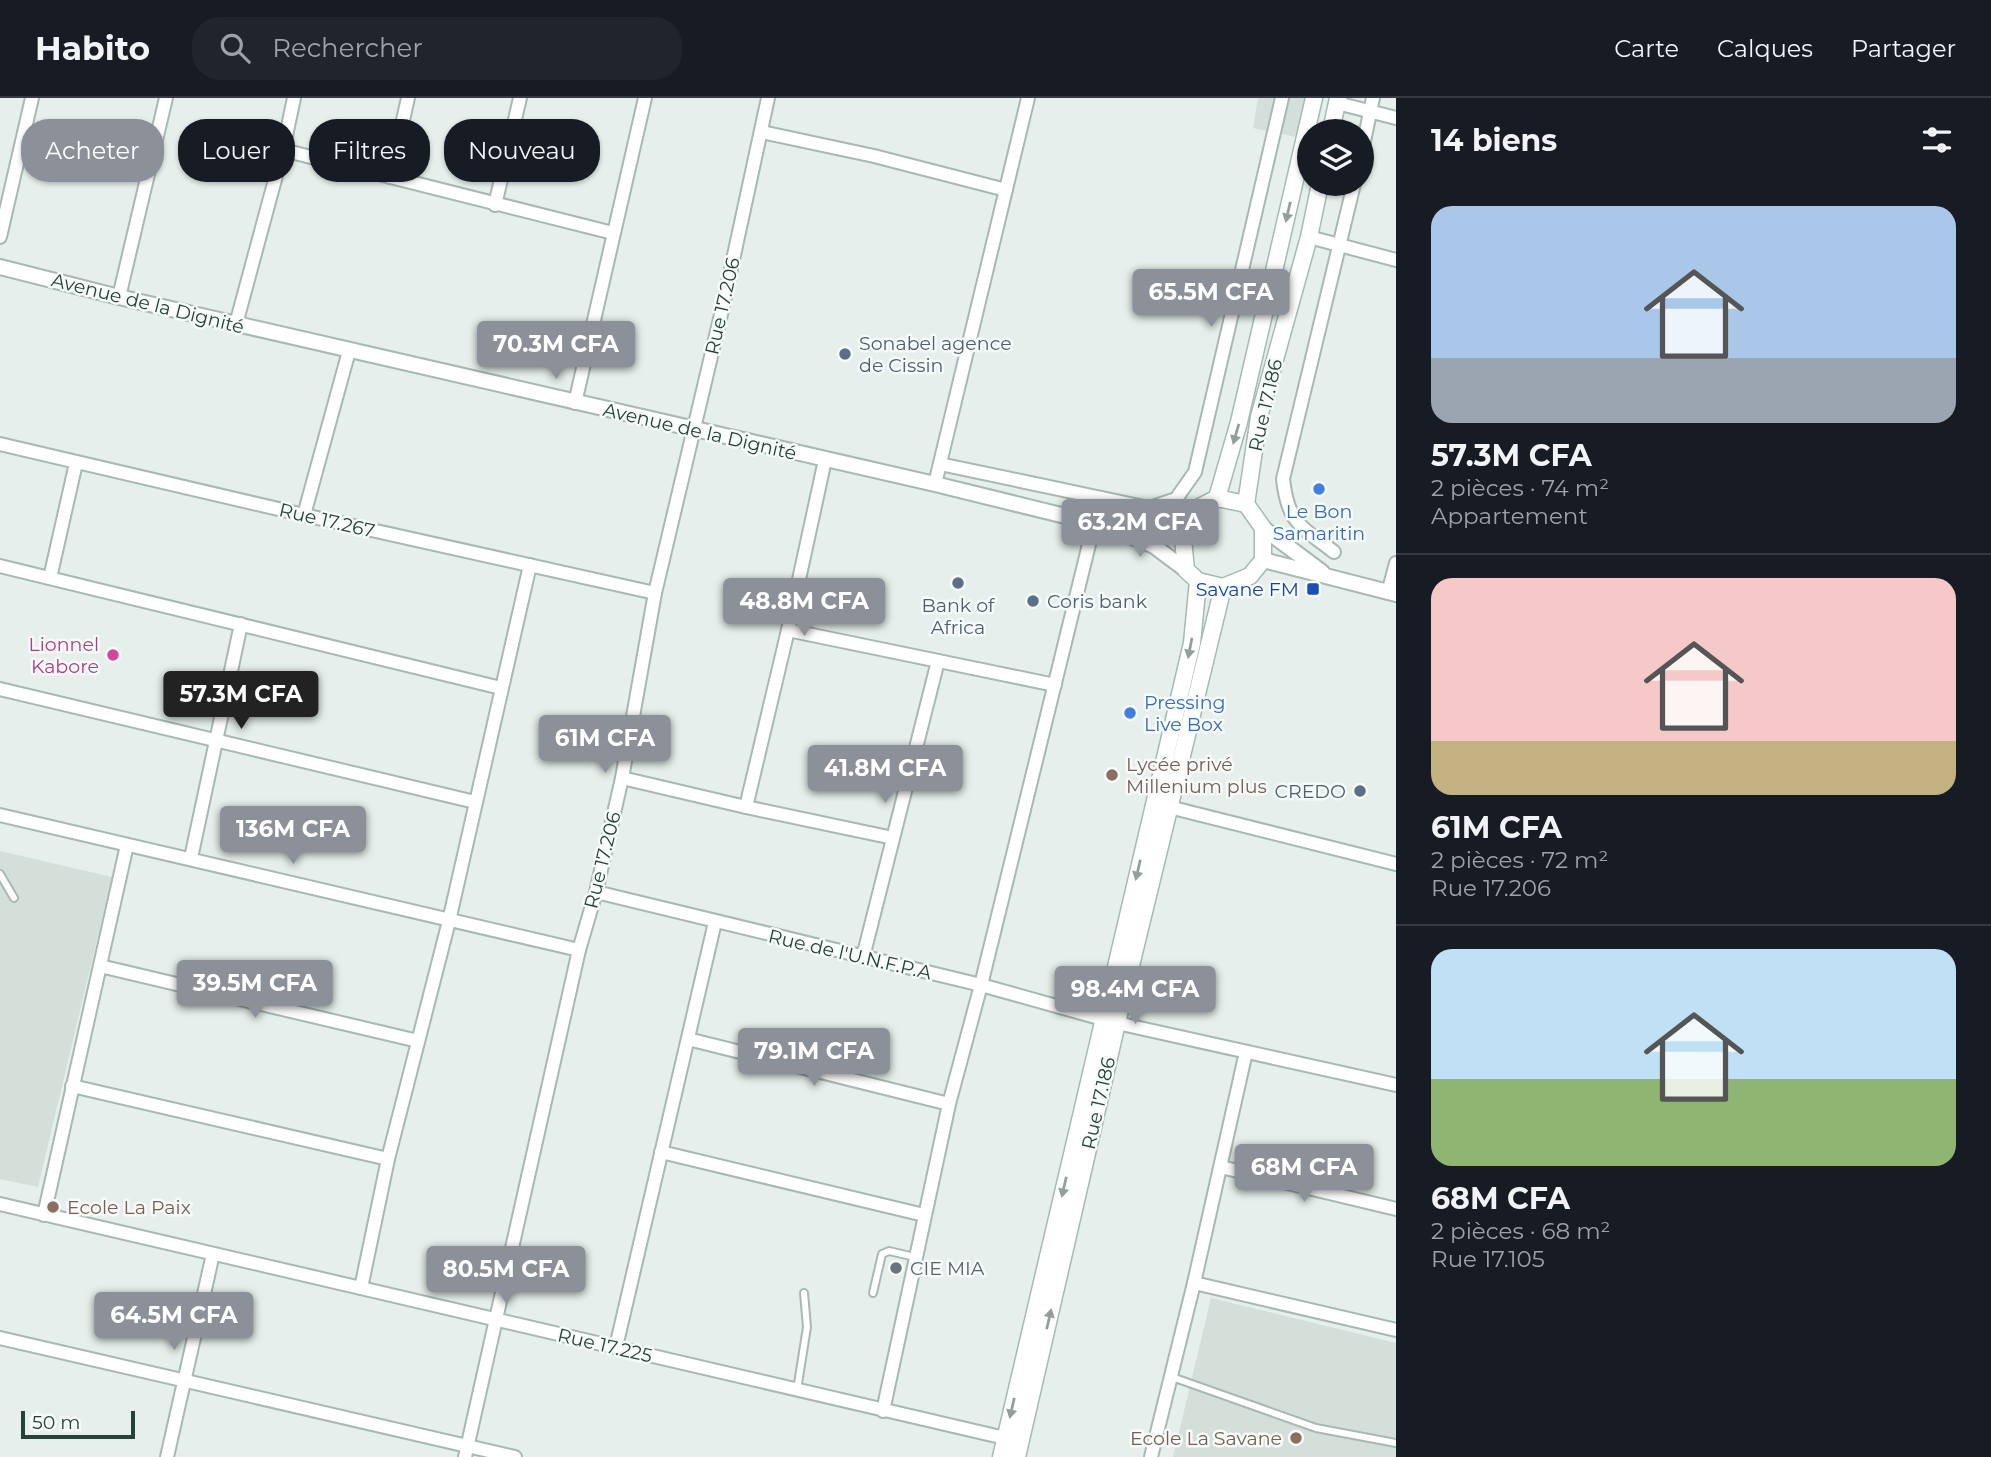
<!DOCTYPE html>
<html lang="fr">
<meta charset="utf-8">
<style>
body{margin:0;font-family:Montserrat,sans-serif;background:#20242c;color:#f1f3f6;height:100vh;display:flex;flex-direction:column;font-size:26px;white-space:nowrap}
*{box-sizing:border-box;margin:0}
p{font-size:23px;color:#9ea1a6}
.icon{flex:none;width:38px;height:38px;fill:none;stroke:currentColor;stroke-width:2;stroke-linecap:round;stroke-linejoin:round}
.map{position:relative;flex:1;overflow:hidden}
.sheet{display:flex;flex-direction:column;background:#171b24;width:595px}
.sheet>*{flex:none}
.top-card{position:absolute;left:21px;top:21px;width:665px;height:63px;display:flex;gap:14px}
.fabs{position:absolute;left:1297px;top:21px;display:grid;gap:14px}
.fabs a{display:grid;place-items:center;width:77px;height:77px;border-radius:50%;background:#171b24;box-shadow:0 2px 5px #0004;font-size:35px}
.scale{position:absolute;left:21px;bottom:18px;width:114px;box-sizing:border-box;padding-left:7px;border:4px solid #24423a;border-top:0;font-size:19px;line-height:24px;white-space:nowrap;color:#24423a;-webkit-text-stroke:5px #f7fbf9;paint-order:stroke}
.price{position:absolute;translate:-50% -60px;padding:0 16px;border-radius:7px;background:#8c9099;color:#fff;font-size:23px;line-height:46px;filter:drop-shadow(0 2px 4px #0008)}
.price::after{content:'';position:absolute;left:50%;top:42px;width:21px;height:16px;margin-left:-10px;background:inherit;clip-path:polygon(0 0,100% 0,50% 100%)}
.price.current{background:#222;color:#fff}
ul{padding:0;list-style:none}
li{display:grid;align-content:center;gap:14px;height:371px;padding:0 35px}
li+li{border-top:2px solid #363941}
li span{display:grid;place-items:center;height:217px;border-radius:21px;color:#555}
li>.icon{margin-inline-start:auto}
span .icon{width:126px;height:126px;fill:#fffc;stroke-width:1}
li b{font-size:30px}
h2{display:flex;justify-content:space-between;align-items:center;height:84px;padding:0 35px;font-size:30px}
.chip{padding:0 24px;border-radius:28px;background:#171b24;box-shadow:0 2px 5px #0004;font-size:24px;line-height:63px}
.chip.current{background:#8c9099;color:#fff}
header{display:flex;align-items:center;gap:42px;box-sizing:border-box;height:98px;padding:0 35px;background:#171b24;border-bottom:2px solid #363941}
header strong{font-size:33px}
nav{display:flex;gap:38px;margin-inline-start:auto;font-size:24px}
.search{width:490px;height:63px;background:#20242c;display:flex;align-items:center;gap:18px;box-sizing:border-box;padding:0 24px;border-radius:28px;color:#9ea1a6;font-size:26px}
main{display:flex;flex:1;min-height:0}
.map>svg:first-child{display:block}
.built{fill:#d4dfda}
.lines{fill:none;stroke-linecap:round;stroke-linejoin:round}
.service-casing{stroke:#a8b8b2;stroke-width:10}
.minor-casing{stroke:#a8b8b2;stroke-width:16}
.tertiary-casing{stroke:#a8b8b2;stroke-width:18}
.secondary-casing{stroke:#a4bbb3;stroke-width:19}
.service{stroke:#fff;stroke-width:6}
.minor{stroke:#fff;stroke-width:12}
.tertiary{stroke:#fff;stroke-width:14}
.secondary{stroke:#fff;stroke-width:16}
.oneway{fill:#92a09c}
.service-dot{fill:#5c6f8a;stroke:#f7fbf9;stroke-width:2.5}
.shop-dot{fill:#3f7fe0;stroke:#f7fbf9;stroke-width:2.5}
.transit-dot{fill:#1a4fb4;stroke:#f7fbf9;stroke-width:2.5}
.hotel-dot{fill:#d1479c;stroke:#f7fbf9;stroke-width:2.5}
.education-dot{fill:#8d6e63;stroke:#f7fbf9;stroke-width:2.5}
.worship-dot{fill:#6b7280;stroke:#f7fbf9;stroke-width:2.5}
.labels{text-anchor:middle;stroke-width:5;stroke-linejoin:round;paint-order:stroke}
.street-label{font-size:19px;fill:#24423a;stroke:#f7fbf9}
.service-label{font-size:19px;fill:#4e5e75;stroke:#f7fbf9;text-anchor:start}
.shop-label{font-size:19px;fill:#366cbe;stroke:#f7fbf9}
.transit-label{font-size:19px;fill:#164399;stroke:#f7fbf9;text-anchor:end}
.hotel-label{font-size:19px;fill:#b23c85;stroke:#f7fbf9;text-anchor:end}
.education-label{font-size:19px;fill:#785e54;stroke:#f7fbf9;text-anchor:start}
.worship-label{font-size:19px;fill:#5b616d;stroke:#f7fbf9;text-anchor:start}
</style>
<header>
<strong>Habito</strong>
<div class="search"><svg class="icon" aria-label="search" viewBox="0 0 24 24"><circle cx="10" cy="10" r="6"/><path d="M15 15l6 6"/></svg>Rechercher</div>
<nav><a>Carte</a><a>Calques</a><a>Partager</a></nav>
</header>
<main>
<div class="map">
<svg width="1396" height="1359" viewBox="0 0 1396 1359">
<rect width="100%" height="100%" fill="#e6efeb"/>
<g class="built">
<path d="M1258,0h51l-13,39 -43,-9z"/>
<path d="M0,753l112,26 -74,310 -38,-8z"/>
<path d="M1211,1200l185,45v114h-223z"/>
</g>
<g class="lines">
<defs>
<g id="service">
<path d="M0,776l14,24"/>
<path d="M873,1195l9,-39 7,-3 26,6"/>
<path d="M1172,1279l144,51 80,15"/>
<path d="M797,1292l10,-63 -3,-34"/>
</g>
<g id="minor">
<path d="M1337,5l59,15"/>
<path d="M762,34l112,24 132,34"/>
<path d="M283,52l330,83"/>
<path d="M1362,53l11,-53"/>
<path d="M390,79l18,-79"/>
<path d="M495,107l25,-107"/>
<path d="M0,139l32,-139"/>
<path d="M1309,139l87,23"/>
<path d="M119,199l47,-199"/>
<path d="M236,226l47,-174 11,-52"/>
<path d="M575,305l70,-305"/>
<path d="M0,346l304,71 351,78"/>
<path d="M940,366l209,44 27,-9 19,-27 87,-374"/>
<path d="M935,386l93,-386"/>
<path d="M304,417l45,-164"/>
<path d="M1334,454c-33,-26 -46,-28 -51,-73l71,-295"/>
<path d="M0,468l501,122"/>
<path d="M50,480l26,-115"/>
<path d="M1388,495l8,-30"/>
<path d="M788,532l267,55"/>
<path d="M0,591l475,113"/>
<path d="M622,680l124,29 147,31"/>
<path d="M746,709l42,-177 37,-170"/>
<path d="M1169,709l227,57"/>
<path d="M0,717l579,135"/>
<path d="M191,760l50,-234"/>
<path d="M596,794l385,93 136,38 279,62"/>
<path d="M863,859l75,-296"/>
<path d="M100,868l318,75"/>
<path d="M688,941l261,65"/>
<path d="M72,988l316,73"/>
<path d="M661,1054l263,63"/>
<path d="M1221,1069l175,42"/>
<path d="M0,1106l1005,234"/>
<path d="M44,1117l83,-370"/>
<path d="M1194,1185l202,47"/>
<path d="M361,1190l27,-129 61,-238 81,-356"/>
<path d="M0,1240l515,119"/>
<path d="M616,1249l99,-425"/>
<path d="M883,1313l66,-307 32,-119 113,-461"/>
<path d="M167,1359l46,-203"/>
<path d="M465,1359l114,-507 17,-58 26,-114 33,-185 68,-287 45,-208"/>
<path d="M1151,1359l43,-174 52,-231"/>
</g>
<g id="tertiary">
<path d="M0,169l119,30 816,187 171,42 48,20 32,24"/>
<path d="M1107,428l59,-7 24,-7"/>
<path d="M1263,430l59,44"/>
<path d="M1263,462l133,34"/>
</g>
<g id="secondary">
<path d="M1331,33l7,-33"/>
<path d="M1217,400l22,-76 75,-324"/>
<path d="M1217,400l29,6 17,24v32l-13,16 -27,11 -25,-6 -12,-11 -3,-31 7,-27z"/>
<path d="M1246,406l13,-87 50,-180 11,-53"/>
<path d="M1001,1359l191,-814 6,-62"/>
<path d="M1017,1359l100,-434 106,-436"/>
</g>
</defs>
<use href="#service" class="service-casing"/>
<use href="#minor" class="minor-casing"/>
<use href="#tertiary" class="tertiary-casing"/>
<use href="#secondary" class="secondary-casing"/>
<use href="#service" class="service"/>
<use href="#minor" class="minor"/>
<use href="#tertiary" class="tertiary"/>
<use href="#secondary" class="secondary"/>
</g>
<defs><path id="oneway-solid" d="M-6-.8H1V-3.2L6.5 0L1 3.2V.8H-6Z" transform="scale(1.75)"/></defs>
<g class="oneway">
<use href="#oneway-solid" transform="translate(1288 114) rotate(103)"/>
<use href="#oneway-solid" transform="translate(1236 336) rotate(106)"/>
<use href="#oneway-solid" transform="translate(1190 550) rotate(101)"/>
<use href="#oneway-solid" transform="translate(1138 772) rotate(103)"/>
<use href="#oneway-solid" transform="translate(1064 1089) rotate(103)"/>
<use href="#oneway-solid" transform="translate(1049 1221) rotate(-77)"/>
<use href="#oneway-solid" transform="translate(1012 1310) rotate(103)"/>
</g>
<g class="service-dot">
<circle cx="845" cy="256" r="7"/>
<circle cx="958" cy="485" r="7"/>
<circle cx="1033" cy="503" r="7"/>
<circle cx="1360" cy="693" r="7"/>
</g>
<g class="shop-dot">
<circle cx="1319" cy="391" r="7"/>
<circle cx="1130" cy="615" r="7"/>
</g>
<rect class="transit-dot" x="1306" y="484" width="14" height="14" rx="3.5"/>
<circle class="hotel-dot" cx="113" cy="557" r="7"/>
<g class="education-dot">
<circle cx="1112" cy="677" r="7"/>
<circle cx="53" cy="1109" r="7"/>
<circle cx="1296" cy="1340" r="7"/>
</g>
<circle class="worship-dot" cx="896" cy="1170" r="7"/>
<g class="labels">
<g class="street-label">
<text transform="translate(148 205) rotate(14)" y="7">Avenue de la Dignité</text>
<text transform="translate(722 208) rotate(-77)" y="7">Rue 17.206</text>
<text transform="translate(1265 307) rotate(-77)" y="7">Rue 17.186</text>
<text transform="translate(700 333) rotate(13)" y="7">Avenue de la Dignité</text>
<text transform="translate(327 422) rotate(13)" y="7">Rue 17.267</text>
<text transform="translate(602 762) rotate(-76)" y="7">Rue 17.206</text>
<text transform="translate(850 856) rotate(13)" y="7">Rue de l'U.N.F.P.A</text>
<text transform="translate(1098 1005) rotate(-77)" y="7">Rue 17.186</text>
<text transform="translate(605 1247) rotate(13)" y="7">Rue 17.225</text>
</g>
<g class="service-label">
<text x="859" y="252">Sonabel agence<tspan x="859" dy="22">de Cissin</tspan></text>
<text x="1047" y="510">Coris bank</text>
<text x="958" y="514" text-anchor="middle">Bank of<tspan x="958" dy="22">Africa</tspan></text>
<text x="1346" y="700" text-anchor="end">CREDO</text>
</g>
<g class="shop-label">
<text x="1319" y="420">Le Bon<tspan x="1319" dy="22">Samaritin</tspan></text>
<text x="1144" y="611" text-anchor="start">Pressing<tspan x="1144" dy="22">Live Box</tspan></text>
</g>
<g class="transit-label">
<text x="1299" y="498">Savane FM</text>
</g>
<g class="hotel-label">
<text x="99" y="553">Lionnel<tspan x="99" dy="22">Kabore</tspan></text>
</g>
<g class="education-label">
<text x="1126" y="673">Lycée privé<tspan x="1126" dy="22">Millenium plus</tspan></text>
<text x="67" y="1116">Ecole La Paix</text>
<text x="1282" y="1347" text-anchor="end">Ecole La Savane</text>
</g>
<g class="worship-label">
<text x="910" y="1177">CIE MIA</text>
</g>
</g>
</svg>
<div class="fabs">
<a><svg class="icon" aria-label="layers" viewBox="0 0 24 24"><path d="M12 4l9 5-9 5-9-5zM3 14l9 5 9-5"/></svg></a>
</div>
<div class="scale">50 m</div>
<b class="price" style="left:1211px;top:231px">65.5M CFA</b>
<b class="price" style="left:556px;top:283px">70.3M CFA</b>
<b class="price" style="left:1140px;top:461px">63.2M CFA</b>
<b class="price" style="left:804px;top:540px">48.8M CFA</b>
<b class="price current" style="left:241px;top:633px">57.3M CFA</b>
<b class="price" style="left:605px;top:677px">61M CFA</b>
<b class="price" style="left:885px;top:707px">41.8M CFA</b>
<b class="price" style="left:293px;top:768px">136M CFA</b>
<b class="price" style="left:255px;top:922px">39.5M CFA</b>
<b class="price" style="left:1135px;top:928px">98.4M CFA</b>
<b class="price" style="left:814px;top:990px">79.1M CFA</b>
<b class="price" style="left:1304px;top:1106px">68M CFA</b>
<b class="price" style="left:506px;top:1208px">80.5M CFA</b>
<b class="price" style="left:174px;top:1254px">64.5M CFA</b>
<div class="top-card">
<a class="chip current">Acheter</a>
<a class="chip">Louer</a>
<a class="chip">Filtres</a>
<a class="chip">Nouveau</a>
</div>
</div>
<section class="sheet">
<h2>14 biens<svg class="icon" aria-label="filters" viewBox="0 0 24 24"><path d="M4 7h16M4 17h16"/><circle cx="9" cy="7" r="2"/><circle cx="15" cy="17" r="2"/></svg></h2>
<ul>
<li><span style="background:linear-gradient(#a9c7e8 70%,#9aa5b1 0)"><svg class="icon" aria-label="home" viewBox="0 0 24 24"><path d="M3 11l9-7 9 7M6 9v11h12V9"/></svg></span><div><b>57.3M CFA</b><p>2 pièces · 74 m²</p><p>Appartement</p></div></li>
<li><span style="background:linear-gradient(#f6c9c9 75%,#c2b280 0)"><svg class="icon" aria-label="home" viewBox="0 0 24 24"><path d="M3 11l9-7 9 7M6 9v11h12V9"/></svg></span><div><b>61M CFA</b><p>2 pièces · 72 m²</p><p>Rue 17.206</p></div></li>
<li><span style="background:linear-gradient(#bfe0f5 60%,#8fb573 0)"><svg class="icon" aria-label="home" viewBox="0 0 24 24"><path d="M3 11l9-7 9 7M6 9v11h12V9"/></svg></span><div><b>68M CFA</b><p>2 pièces · 68 m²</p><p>Rue 17.105</p></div></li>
</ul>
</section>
</main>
